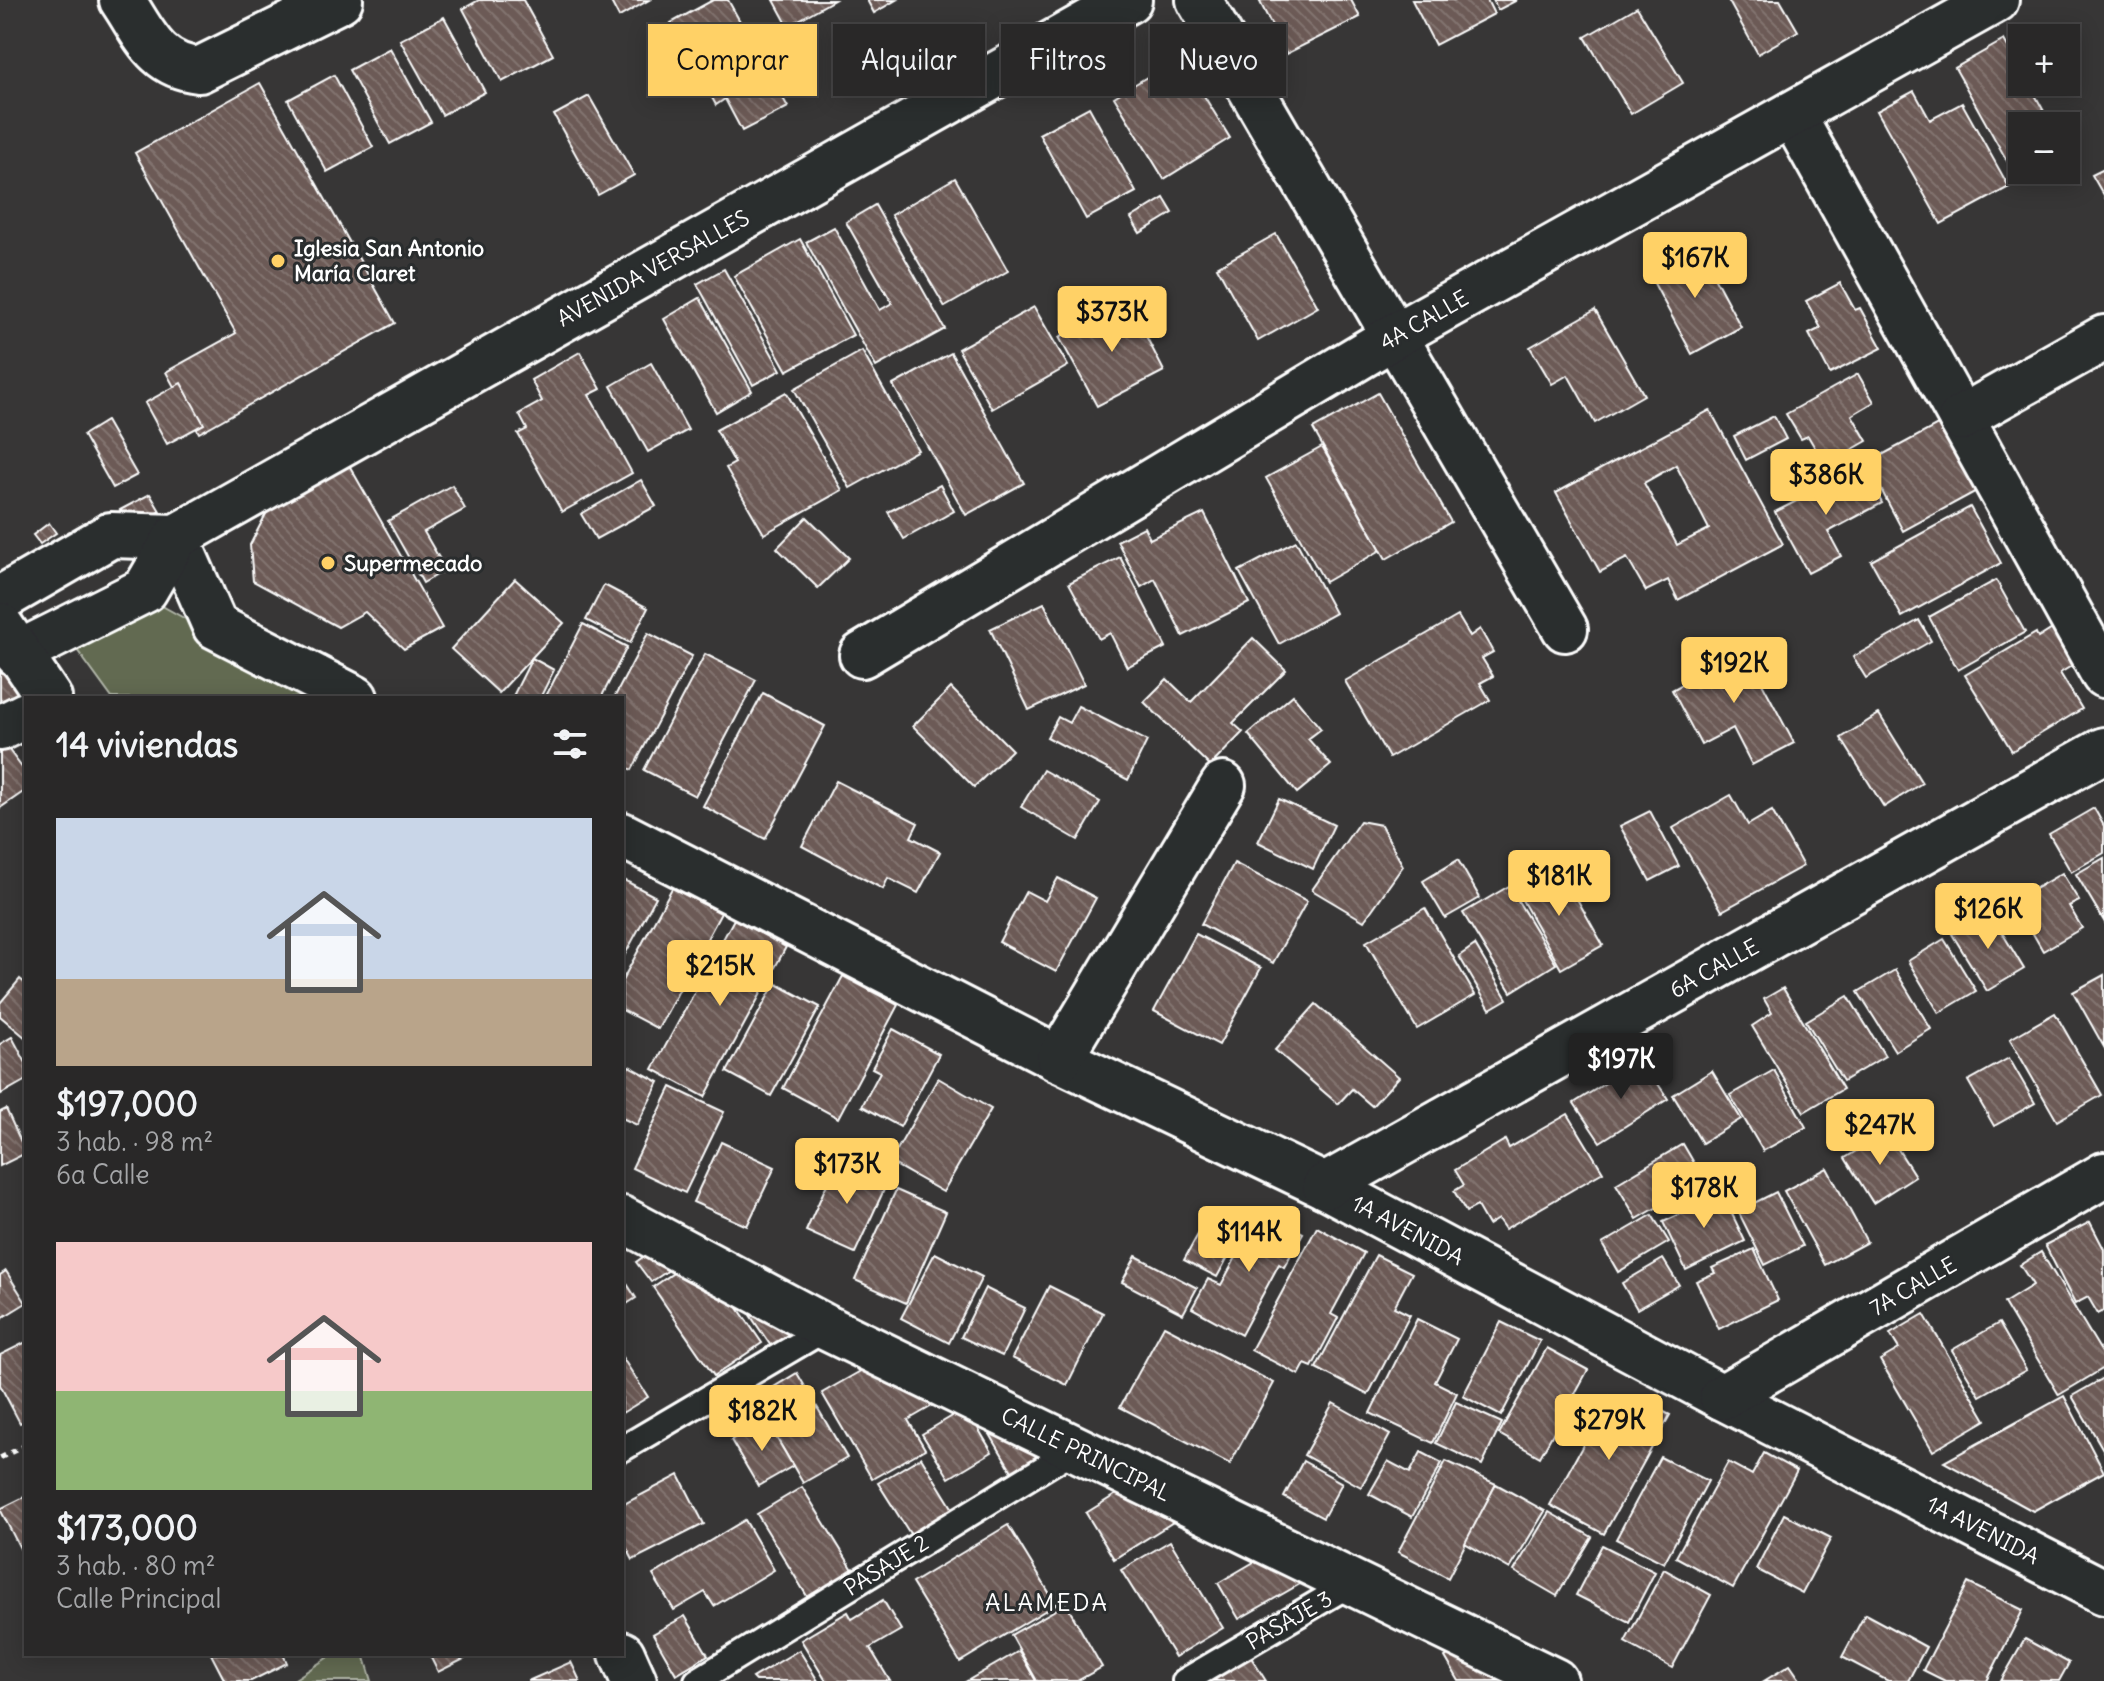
<!DOCTYPE html>
<html lang="es">
<meta charset="utf-8">
<style>
body{margin:0;font-family:Delius,sans-serif;background:#313030;color:#f1f3f6;height:100vh;display:flex;flex-direction:column;font-size:30px;white-space:nowrap}
*{box-sizing:border-box;margin:0}
p{font-size:26px;color:#a5a6a8}
.icon{flex:none;width:44px;height:44px;fill:none;stroke:currentColor;stroke-width:2;stroke-linecap:round;stroke-linejoin:round}
.map{position:relative;flex:1;overflow:hidden}
.drawer{position:absolute;left:24px;top:696px;width:600px;height:960px;display:flex;flex-direction:column;background:#292828;border-radius:0px;box-shadow:0 4px 20px #0003,0 0 0 2px #454445}
.drawer>*{flex:none}
.banner{position:absolute;left:648px;top:24px;width:760px;height:72px;display:flex;gap:16px}
.buttons{position:absolute;left:2008px;top:24px;display:grid;gap:16px}
.buttons a{display:grid;place-items:center;width:72px;height:72px;border-radius:0px;background:#292828;box-shadow:0 4px 20px #0003,0 0 0 2px #454445;font-size:40px}
.price{position:absolute;translate:-50% -68px;padding:0 18px;border-radius:8px;background:#ffd166;color:#111;font-size:26px;line-height:52px;filter:drop-shadow(0 2px 4px #0008)}
.price::after{content:'';position:absolute;left:50%;top:48px;width:24px;height:18px;margin-left:-12px;background:inherit;clip-path:polygon(0 0,100% 0,50% 100%)}
.price.on{background:#222;color:#fff}
ul{padding:0;list-style:none}
li{display:grid;align-content:center;gap:16px;height:424px;padding:0 32px}
li span{display:grid;place-items:center;height:248px;border-radius:0px;color:#555}
li>.icon{margin-inline-start:auto}
span .icon{width:144px;height:144px;fill:#fffc;stroke-width:1}
li b{font-size:34px}
h2{display:flex;justify-content:space-between;align-items:center;height:96px;padding:0 32px;font-size:34px}
.chip{padding:0 28px;border-radius:0px;background:#292828;box-shadow:0 4px 20px #0003,0 0 0 2px #454445;font-size:28px;line-height:72px}
.chip.on{background:#ffd166;color:#111}
.map>svg:first-child{display:block}
.park{fill:#626b51;stroke:#b0b5a8;stroke-width:2}
.building{fill:url(#building-back-hatch);stroke:#fff;stroke-width:2;fill-rule:evenodd}
.lines{fill:none;stroke-linecap:round;stroke-linejoin:round}
.service-casing{stroke:#fff;stroke-width:30}
.minor-casing{stroke:#fff;stroke-width:50}
.tertiary-casing{stroke:#fff;stroke-width:50}
.path{stroke:#fff;stroke-width:5;stroke-dasharray:6 6;stroke-linecap:butt}
.service{stroke:#2a2d2e;stroke-width:24}
.minor{stroke:#2a2d2e;stroke-width:44}
.tertiary{stroke:#2a2d2e;stroke-width:44}
.poi-dot{fill:#ffd166;stroke:#2a2d2e;stroke-width:3}
.labels{text-anchor:middle;stroke-width:6;stroke-linejoin:round;paint-order:stroke}
.poi-label{font-size:22px;font-weight:bold;fill:#fff;stroke:#2a2d2e;text-anchor:start}
.street-label{font-size:22px;fill:#fff;stroke:#2a2d2e}
.neighbourhood-label{font-size:24px;letter-spacing:2px;fill:#fff;stroke:#2a2d2e}
</style>
<div class="map">
<svg width="2104" height="1681" viewBox="0 0 2104 1681">
<defs>
<pattern id="building-back-hatch" width="6" height="6" patternUnits="userSpaceOnUse" patternTransform="scale(2)"><rect width="6" height="6" fill="#6c5a56"/><path d="M-1 5l2 2M0 0l6 6M5-1l2 2" fill="none" stroke="#82736f"/></pattern>
</defs>
<rect width="100%" height="100%" fill="#373636"/>
<filter id="ink" filterUnits="userSpaceOnUse"><feTurbulence type="fractalNoise" baseFrequency=".0125" numOctaves="2"/><feDisplacementMap in="SourceGraphic" scale="16" xChannelSelector="R" yChannelSelector="G"/><feConvolveMatrix kernelMatrix="1 2 1 2 8 2 1 2 1" color-interpolation-filters="sRGB"/></filter>
<g filter="url(#ink)">
<g class="park">
<path d="M139,593l188,105h-215l-40,-55z"/>
<path d="M333,1654h31l8,27h-80z"/>
</g>
<g class="building">
<path d="M479,0h44l30,55 -51,27 -39,-73z"/>
<path d="M610,0h39l-30,17z"/>
<path d="M713,0h15l60,107 -46,24 -17,-32 -9,6 -45,-82z"/>
<path d="M774,0h60l-46,26z"/>
<path d="M867,0h29l-22,13z"/>
<path d="M1259,0h92l9,17 -74,37z"/>
<path d="M1412,0h75l7,14 -59,31z"/>
<path d="M1493,0h24l-19,10z"/>
<path d="M1728,0h52l18,31 -40,23z"/>
<path d="M1637,7l46,76 -52,31 -46,-77z"/>
<path d="M444,17l41,75 -43,23 -42,-75z"/>
<path d="M2004,40l18,32v10h6l24,44h-30v44h23l-25,14 -65,-116z"/>
<path d="M390,48l41,74 -41,22 -41,-74z"/>
<path d="M1180,57l50,81 -66,41 -50,-82z"/>
<path d="M334,75l39,72 -46,25 -39,-72z"/>
<path d="M260,83l135,240 -196,110 -33,-61 70,-39 -101,-180z"/>
<path d="M1914,91l16,29 32,-17 47,84 -68,37 -64,-113z"/>
<path d="M589,96l45,79 -36,20 -44,-80z"/>
<path d="M1089,107l47,85 -50,27 -47,-85z"/>
<path d="M2104,169v27l-12,-21z"/>
<path d="M955,178l53,93 -63,36 -54,-92z"/>
<path d="M1164,198l9,15 -33,20 -9,-15z"/>
<path d="M875,205l70,124 -69,38 -70,-125 28,-15 46,83 12,-7 -46,-81z"/>
<path d="M1276,234l42,73 -60,34 -41,-74z"/>
<path d="M800,239l53,96 -66,36 -53,-95z"/>
<path d="M1698,247l43,80 -49,27 -43,-80z"/>
<path d="M724,269l57,101 -28,15 -56,-101z"/>
<path d="M1840,283l15,27 5,-2 22,40 -52,26 -21,-40 12,-6 -15,-27z"/>
<path d="M700,298l52,93 -36,21 -52,-93z"/>
<path d="M1128,301l36,70 -67,35 -38,-69z"/>
<path d="M1034,307l34,59 -76,43 -34,-60z"/>
<path d="M1595,310l49,85 -49,28 -27,-48 -16,9 -22,-37z"/>
<path d="M862,351l56,99 -68,38 -56,-99z"/>
<path d="M580,352l21,37 -12,6 43,78 -70,39 -44,-78 9,-5 -8,-15 23,-13 -11,-21z"/>
<path d="M951,353l73,130 -58,32 -73,-130z"/>
<path d="M651,363l37,67 -40,22 -37,-66z"/>
<path d="M1858,374l16,28 -22,13 15,26 -42,24 -17,-29 -7,3 -15,-25z"/>
<path d="M181,383l23,41 -37,20 -22,-41z"/>
<path d="M786,392l56,98 -78,44 -38,-66 9,-5 -19,-33z"/>
<path d="M1378,393l73,129 -65,37 -73,-130z"/>
<path d="M1710,410l73,134 -105,56 -10,-20 -22,11 -19,-33 -27,14 -44,-79zM1676,465l33,64 -32,16 -33,-62z"/>
<path d="M1774,416l12,23 -40,21 -12,-24z"/>
<path d="M106,421l31,54 -24,13 -30,-53z"/>
<path d="M1945,421l37,67 -79,43 -36,-68z"/>
<path d="M1322,447l59,103 -56,32 -59,-104z"/>
<path d="M349,465l93,163 -38,21 -39,-37 -27,15 -85,-46 -3,-36 18,-35z"/>
<path d="M1863,467l19,36 -54,29 13,24 -33,17 -33,-61z"/>
<path d="M641,480l15,26 -60,33 -15,-25z"/>
<path d="M452,485l13,24 -41,23 22,38 -23,13 -35,-62z"/>
<path d="M940,485l14,26 -50,28 -16,-27z"/>
<path d="M150,494l10,17 -31,17 -9,-18z"/>
<path d="M1970,507l31,56 -99,54 -31,-56z"/>
<path d="M1204,513l45,90 -66,33 -28,-57 -14,8 -24,-46 27,-14 6,12z"/>
<path d="M807,517l42,41 -31,30 -41,-40z"/>
<path d="M49,523l7,10 -16,11 -7,-9z"/>
<path d="M1296,541l39,72 -56,31 -40,-73z"/>
<path d="M1120,557l46,90 -39,20 -17,-34 -11,6 -30,-56z"/>
<path d="M515,579l49,44 -65,70 -48,-44z"/>
<path d="M1996,580l29,52 -67,38 -29,-53z"/>
<path d="M604,585l44,23 -18,35 -44,-23z"/>
<path d="M1044,603l40,81 -55,26 -39,-81z"/>
<path d="M1458,616l12,20 10,-7 13,23 -11,6 11,18 -13,7 10,17 -101,58 -44,-77z"/>
<path d="M1919,620l12,21 -65,37 -13,-21z"/>
<path d="M583,624l44,23 -26,51h-56z"/>
<path d="M2057,626l21,36 -18,11 22,36 -70,42 -47,-76 71,-42 2,5z"/>
<path d="M648,633l44,23 -60,114 -10,-5v-67h-8z"/>
<path d="M1253,638l33,32 -53,53 10,9 -33,34 -66,-64 23,-23 24,23z"/>
<path d="M1741,643l53,100 -42,22 -19,-37 -32,17 -29,-55 31,-17 -4,-8z"/>
<path d="M705,654l51,26 -61,116 -51,-26z"/>
<path d="M532,658l22,12 -14,28h-28z"/>
<path d="M0,666l19,29 -19,12z"/>
<path d="M951,688l61,62 -38,37 -61,-61z"/>
<path d="M763,693l62,33 -60,113 -62,-33z"/>
<path d="M1293,695l28,34 -13,10 23,26 -34,28 -49,-59z"/>
<path d="M1078,706l69,35 -19,39 -81,-43 11,-20 11,6z"/>
<path d="M1879,714l43,69 -38,24 -43,-69z"/>
<path d="M6,746l20,27v17l-26,18v-58z"/>
<path d="M1043,770l57,32 -22,38 -57,-33z"/>
<path d="M836,781l82,42 -7,14 29,15 -22,41 -30,-15 -5,11 -81,-43z"/>
<path d="M1731,795l17,30 24,-14 31,55 -81,45 -49,-83z"/>
<path d="M1279,799l55,26 -21,44 -55,-27z"/>
<path d="M2094,808l10,18v27l-33,19 -22,-38z"/>
<path d="M1650,811l29,55 -29,15 -30,-55z"/>
<path d="M1360,821l21,4 22,41 -39,55 -52,-31z"/>
<path d="M2104,858v63l-28,-47z"/>
<path d="M1458,860l22,38 -35,20 -22,-37z"/>
<path d="M1234,863l73,38 -34,62 -72,-39z"/>
<path d="M1535,872l8,13 20,-11 40,71 -42,24 -48,-85z"/>
<path d="M2062,873l17,28 -10,5 13,22 -39,23 -29,-50z"/>
<path d="M1058,878l38,20 -40,74 -57,-30 27,-51 19,10z"/>
<path d="M622,879l34,18 -34,63z"/>
<path d="M1509,886l47,78 -45,28 -48,-79z"/>
<path d="M672,888l49,25 -63,116 -36,-19v-29z"/>
<path d="M1425,908l50,87 -58,34 -51,-87z"/>
<path d="M1989,911l35,58 -37,22 -35,-57z"/>
<path d="M734,919l52,28 -81,150 -52,-28z"/>
<path d="M1196,934l65,34 -42,77 -65,-34z"/>
<path d="M1944,939l32,52 -37,22 -31,-52z"/>
<path d="M1475,945l32,54 -17,10 -31,-53z"/>
<path d="M1895,970l36,59 -36,22 -37,-59z"/>
<path d="M2104,975v72l-31,-55z"/>
<path d="M843,976l55,29 -60,113 -55,-30z"/>
<path d="M20,979l6,5v54l-26,-22v-13z"/>
<path d="M775,983l45,24 -49,89 -44,-24z"/>
<path d="M1783,988l60,101 -39,23 -52,-86 20,-13 -8,-14z"/>
<path d="M1848,996l37,60 -42,25 -37,-60z"/>
<path d="M1316,1004l83,73 -27,29 -20,-17 -14,15 -63,-54z"/>
<path d="M2055,1013l47,82 -45,26 -47,-82z"/>
<path d="M893,1029l46,25 -39,73 -38,-21 18,-34 -8,-4z"/>
<path d="M12,1037l14,26v17l-25,14 -1,-50z"/>
<path d="M2009,1058l26,45 -41,23 -26,-45z"/>
<path d="M1642,1060l26,39 -68,43 -26,-39z"/>
<path d="M629,1066l30,16 -22,43 -15,-7v-38z"/>
<path d="M1774,1070l32,57 -43,24 -33,-56z"/>
<path d="M1712,1071l29,48 -39,24 -29,-48z"/>
<path d="M938,1078l53,31 -48,83 -53,-30z"/>
<path d="M671,1087l53,25 -39,81 -53,-25z"/>
<path d="M6,1109l20,44 -26,13v-54z"/>
<path d="M1568,1114l35,58 -98,57 -7,-10 -10,6 -11,-19 -11,6 -12,-21 10,-6 -9,-15 50,-30 4,8z"/>
<path d="M1887,1132l28,44 -42,27 -28,-45z"/>
<path d="M721,1142l54,25 -28,59 -54,-24z"/>
<path d="M1683,1144l21,36 -67,39 -21,-35z"/>
<path d="M838,1159l50,22 -33,72 -49,-22z"/>
<path d="M1827,1168l40,74 -42,23 -41,-74z"/>
<path d="M1720,1189l25,52 -59,29 -23,-48 20,-9 -2,-5z"/>
<path d="M896,1190l50,22 -40,91 -51,-23z"/>
<path d="M1776,1192l27,54 -38,19 -27,-54z"/>
<path d="M1261,1211l42,22 -19,34 -5,-3 -38,71 -49,-27 16,-29 13,6z"/>
<path d="M1652,1215l17,27 -51,30 -16,-28z"/>
<path d="M1207,1218l33,17 -23,42 -33,-17z"/>
<path d="M2090,1222l14,27v62l-6,3 -10,-17 -13,7 -30,-59z"/>
<path d="M1317,1227l47,26 -33,61 7,4 -26,49 -7,-3 -6,11 -48,-25z"/>
<path d="M666,1241l15,21 -30,20 -15,-20z"/>
<path d="M1754,1249l24,51 -59,29 -23,-48 19,-8 -3,-5z"/>
<path d="M2041,1252l63,104v12l-45,27 -55,-92 29,-18 -13,-20z"/>
<path d="M935,1253l47,24 -33,66 -48,-25z"/>
<path d="M701,1254l61,89 -48,33 -61,-89z"/>
<path d="M1376,1255l36,18 -18,34 16,8 -42,80 -52,-27z"/>
<path d="M1136,1256l61,32 -14,26 -61,-32z"/>
<path d="M1663,1259l16,26 -42,24 -15,-26z"/>
<path d="M6,1271l20,32 -26,16v-44z"/>
<path d="M622,1276l14,22 -14,9z"/>
<path d="M795,1286l20,31 -44,29 -21,-31z"/>
<path d="M1049,1286l54,27 -36,72 -55,-27z"/>
<path d="M985,1288l40,20 -23,48 -41,-19z"/>
<path d="M1924,1314l62,106 -53,31 -53,-91 19,-11 -9,-15z"/>
<path d="M1417,1319l40,20 -22,43 22,11 -24,50 -63,-30z"/>
<path d="M1501,1322l39,19 -39,75 -38,-20z"/>
<path d="M1999,1323l27,47 -46,26 -28,-46z"/>
<path d="M1164,1326l110,57 -44,81 -110,-57z"/>
<path d="M26,1342v78l-6,3 -20,-38v-30z"/>
<path d="M901,1348l33,57 -26,15 17,29 -53,30 -50,-86z"/>
<path d="M1547,1348l41,22 -48,87 -41,-23z"/>
<path d="M622,1357l26,40 -26,16z"/>
<path d="M797,1373l50,85 -44,25 -49,-84z"/>
<path d="M2104,1378v73l-32,-55z"/>
<path d="M1610,1396l24,13 5,-10 31,16 -66,119 -54,-29z"/>
<path d="M2064,1396l40,76 -71,39 -89,-49z"/>
<path d="M1456,1402l46,21 -20,42 -46,-22z"/>
<path d="M1333,1403l57,32 -29,52 -57,-32z"/>
<path d="M966,1408l26,44 -43,26 -27,-44z"/>
<path d="M766,1420l27,46 -35,20 -27,-46z"/>
<path d="M987,1429l73,15 -47,29z"/>
<path d="M1421,1452l21,11 -30,54 -43,-23 19,-33 22,12z"/>
<path d="M1764,1453l33,18 -64,117 -57,-31 52,-95 24,13z"/>
<path d="M921,1457l35,57 -42,26 -36,-57z"/>
<path d="M1660,1457l48,24 -44,82 -48,-24z"/>
<path d="M1303,1461l39,22 -19,35 -39,-21z"/>
<path d="M1446,1461l50,23 -48,94 -50,-26z"/>
<path d="M679,1475l25,49 -71,36 -11,-21v-34z"/>
<path d="M1496,1484l49,27 -35,58 -45,-26z"/>
<path d="M1157,1485l21,34 -64,40 -28,-46 37,-23 8,11z"/>
<path d="M802,1487l53,86 -45,28 -53,-87z"/>
<path d="M26,1496v64l-26,-51z"/>
<path d="M1549,1512l43,25 -35,59 -43,-25z"/>
<path d="M1784,1514l47,24 -29,55 -46,-24z"/>
<path d="M745,1520l29,50 -60,36 -9,-14 -31,18 -21,-35z"/>
<path d="M1008,1525l48,79 -96,58 -48,-79z"/>
<path d="M1170,1541l53,87 -48,29 -54,-87z"/>
<path d="M1602,1545l53,27 -26,50 -53,-27z"/>
<path d="M1278,1548l22,36 -61,35 -21,-36z"/>
<path d="M1664,1569l47,26 -39,73 -47,-26z"/>
<path d="M1968,1583l55,27 -36,71h-42l-22,-11z"/>
<path d="M883,1600l18,30 -31,18 20,33h-64l-25,-41 47,-28 4,7z"/>
<path d="M1066,1604l36,63 -25,14h-40l-26,-46z"/>
<path d="M1865,1614l61,33 -18,34h-20l-46,-24z"/>
<path d="M685,1616l23,39 -32,19 -23,-40z"/>
<path d="M2025,1639l44,24 -10,18h-58z"/>
<path d="M1467,1642l63,39h-71l-14,-24z"/>
<path d="M799,1650l19,31h-63l-3,-3z"/>
<path d="M1019,1651l17,30h-69z"/>
<path d="M1247,1651l19,30h-67z"/>
<path d="M211,1654h72l4,9 -36,18h-26z"/>
<path d="M429,1654h45l-36,18z"/>
<path d="M571,1662l9,19h-52z"/>
<path d="M1790,1665l11,16h-37z"/>
</g>
<g class="lines">
<defs>
<g id="service">
<path d="M622,1449l205,-121"/>
<path d="M697,1681l378,-232"/>
<path d="M1185,1681l167,-98"/>
</g>
<g id="minor">
<path d="M122,0c23,34 33,66 77,70l141,-70"/>
<path d="M1199,0l366,629"/>
<path d="M1792,114l312,561"/>
<path d="M1961,418l143,-80"/>
<path d="M176,537l39,89 140,72"/>
<path d="M0,599l111,-64 65,2"/>
<path d="M17,654l128,-64 31,-53 953,-537"/>
<path d="M862,655l534,-320 600,-335"/>
<path d="M0,728l26,-13"/>
<path d="M622,835l437,224 266,127 397,211 382,195"/>
<path d="M1059,1059l164,-274"/>
<path d="M1325,1186l779,-436"/>
<path d="M622,1219l205,109 728,353"/>
<path d="M1722,1397l382,-222"/>
</g>
<g id="tertiary">
<path d="M0,625l49,73"/>
<path d="M622,1654l12,27"/>
</g>
</defs>
<use href="#service" class="service-casing"/>
<use href="#minor" class="minor-casing"/>
<use href="#tertiary" class="tertiary-casing"/>
<path class="path" d="M0,1458l26,-13"/>
<use href="#service" class="service"/>
<use href="#minor" class="minor"/>
<use href="#tertiary" class="tertiary"/>
</g>
</g>
<g class="poi-dot">
<circle cx="278" cy="261" r="8"/>
<circle cx="328" cy="563" r="8"/>
</g>
<g class="labels">
<g class="poi-label">
<text x="294" y="256">Iglesia San Antonio<tspan x="294" dy="25">María Claret</tspan></text>
<text x="344" y="571">Supermecado</text>
</g>
<g class="street-label">
<text transform="translate(653 268) rotate(-29)" y="8">AVENIDA VERSALLES</text>
<text transform="translate(1424 320) rotate(-30)" y="8">4A CALLE</text>
<text transform="translate(1714 968) rotate(-29)" y="8">6A CALLE</text>
<text transform="translate(1408 1230) rotate(28)" y="8">1A AVENIDA</text>
<text transform="translate(1913 1286) rotate(-30)" y="8">7A CALLE</text>
<text transform="translate(1086 1454) rotate(26)" y="8">CALLE PRINCIPAL</text>
<text transform="translate(1983 1530) rotate(27)" y="8">1A AVENIDA</text>
<text transform="translate(886 1565) rotate(-32)" y="8">PASAJE 2</text>
<text transform="translate(1289 1620) rotate(-30)" y="8">PASAJE 3</text>
</g>
<g class="neighbourhood-label">
<text x="1047" y="1611">ALAMEDA</text>
</g>
</g>
</svg>
<div class="buttons">
<a>+</a>
<a>−</a>
</div>
<b class="price" style="left:1695px;top:300px">$167K</b>
<b class="price" style="left:1112px;top:354px">$373K</b>
<b class="price" style="left:1826px;top:517px">$386K</b>
<b class="price" style="left:1734px;top:705px">$192K</b>
<b class="price" style="left:1559px;top:918px">$181K</b>
<b class="price" style="left:1988px;top:951px">$126K</b>
<b class="price" style="left:720px;top:1008px">$215K</b>
<b class="price on" style="left:1621px;top:1101px">$197K</b>
<b class="price" style="left:1880px;top:1167px">$247K</b>
<b class="price" style="left:847px;top:1206px">$173K</b>
<b class="price" style="left:1704px;top:1230px">$178K</b>
<b class="price" style="left:1249px;top:1274px">$114K</b>
<b class="price" style="left:762px;top:1453px">$182K</b>
<b class="price" style="left:1609px;top:1462px">$279K</b>
<div class="banner">
<a class="chip on">Comprar</a>
<a class="chip">Alquilar</a>
<a class="chip">Filtros</a>
<a class="chip">Nuevo</a>
</div>
<section class="drawer">
<h2>14 viviendas<svg class="icon" aria-label="filters" viewBox="0 0 24 24"><path d="M4 7h16M4 17h16"/><circle cx="9" cy="7" r="2"/><circle cx="15" cy="17" r="2"/></svg></h2>
<ul>
<li><span style="background:linear-gradient(#c9d6e8 65%,#b9a48a 0)"><svg class="icon" aria-label="home" viewBox="0 0 24 24"><path d="M3 11l9-7 9 7M6 9v11h12V9"/></svg></span><div><b>$197,000</b><p>3 hab. · 98 m²</p><p>6a Calle</p></div></li>
<li><span style="background:linear-gradient(#f6c9c9 60%,#8fb573 0)"><svg class="icon" aria-label="home" viewBox="0 0 24 24"><path d="M3 11l9-7 9 7M6 9v11h12V9"/></svg></span><div><b>$173,000</b><p>3 hab. · 80 m²</p><p>Calle Principal</p></div></li>
</ul>
</section>
</div>
